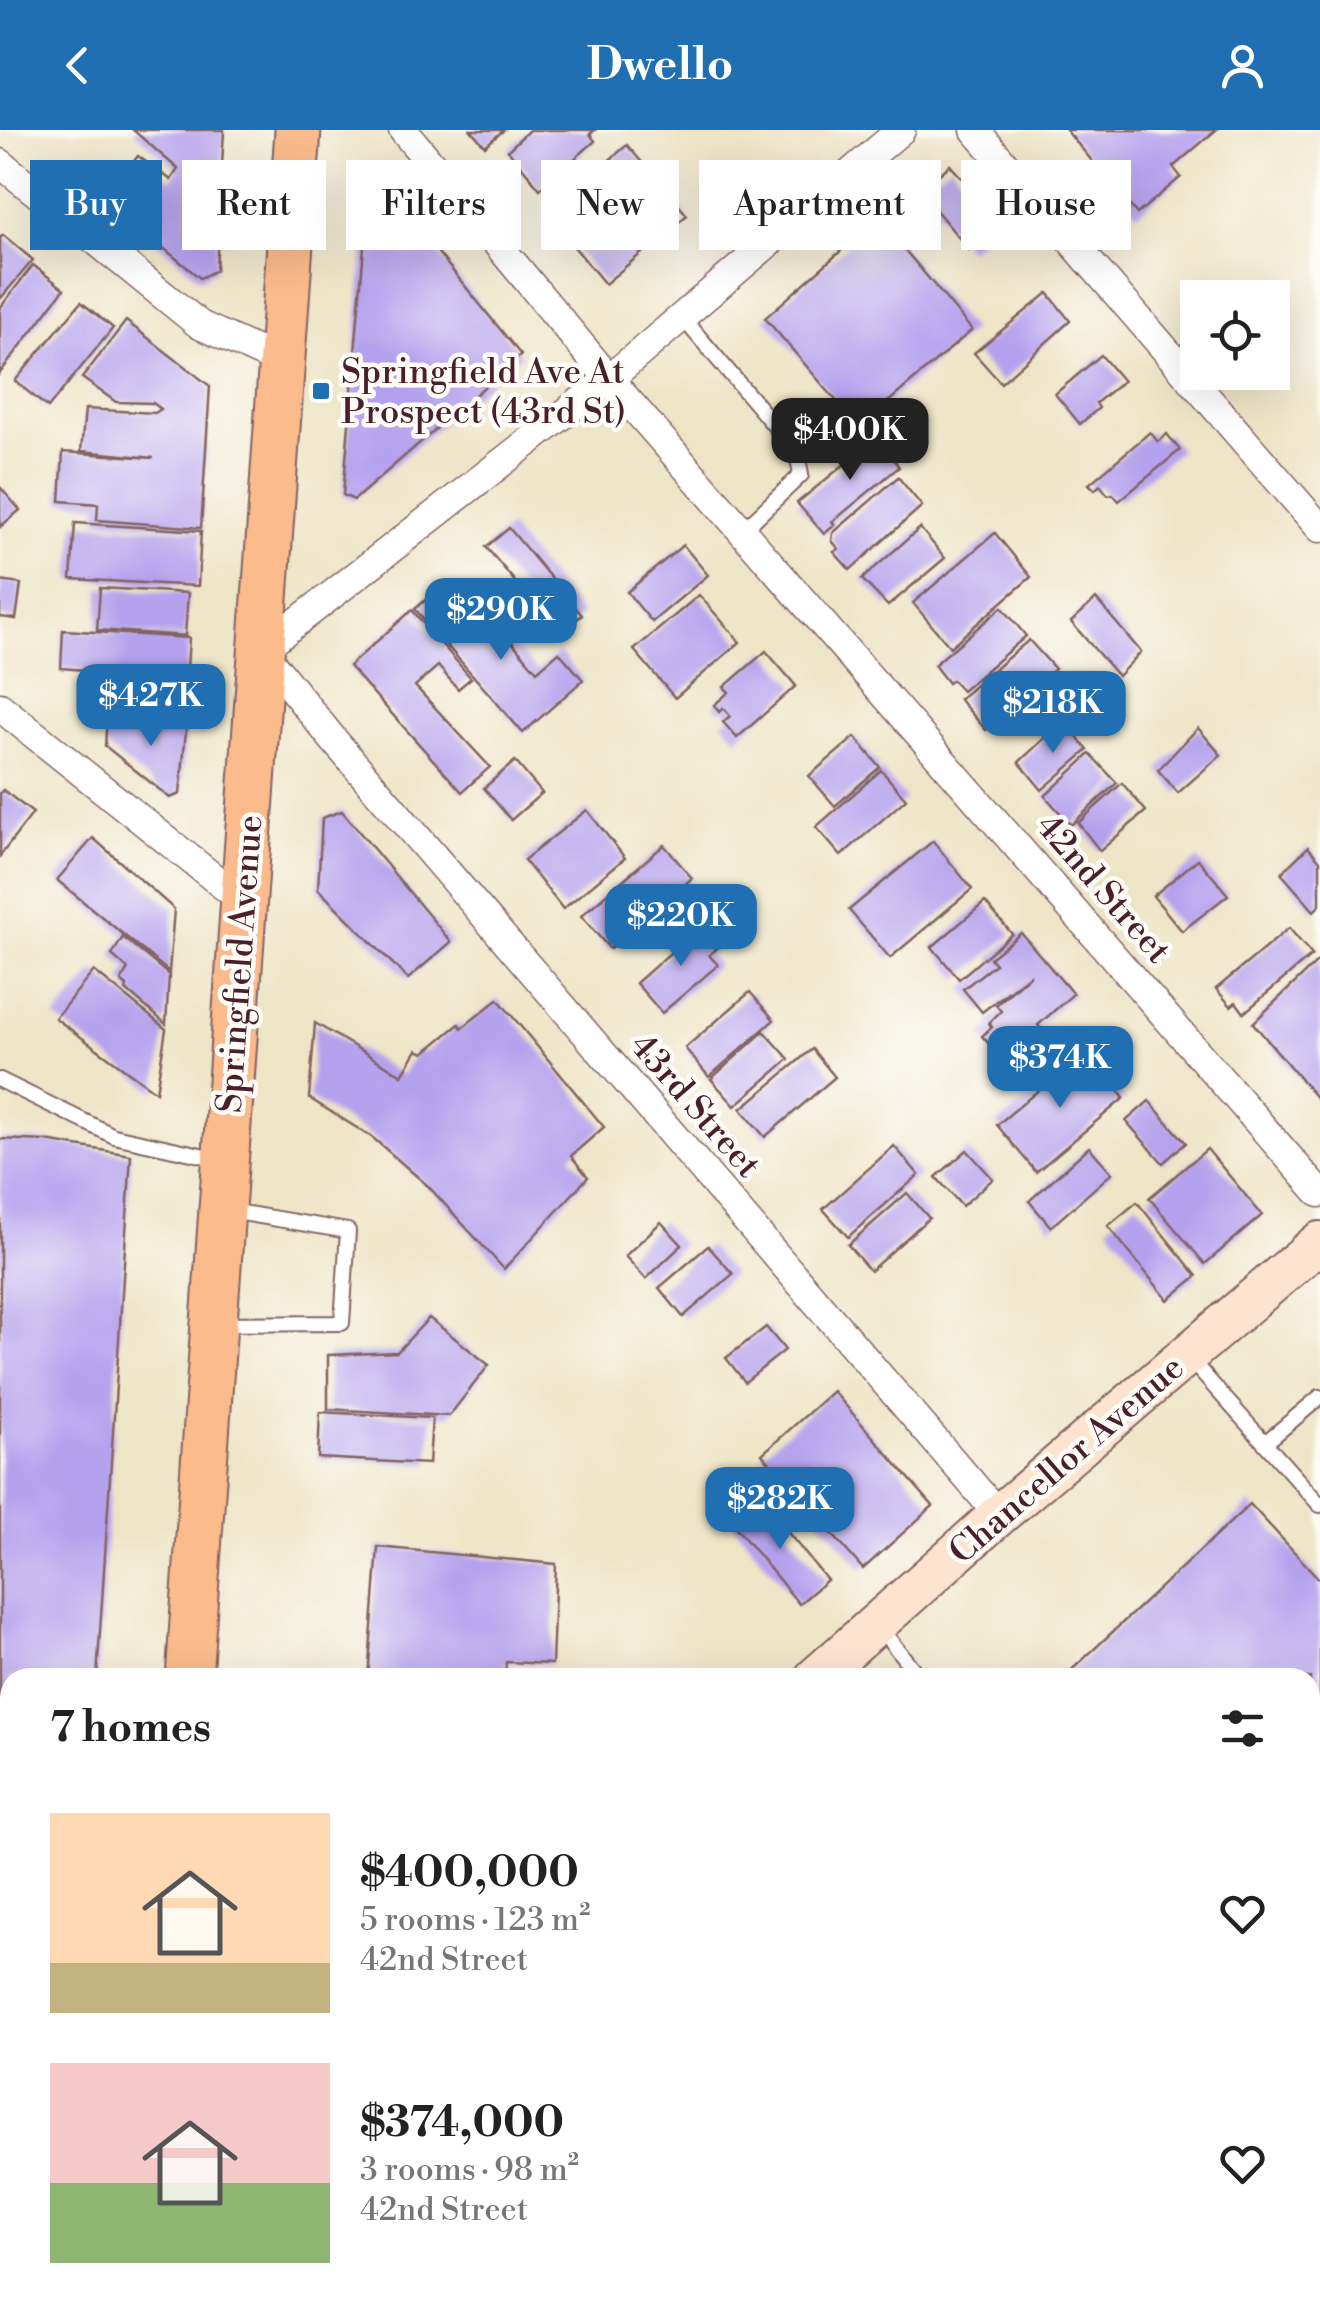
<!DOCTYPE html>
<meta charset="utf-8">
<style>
body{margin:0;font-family:"Libre Bodoni",serif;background:#f2f2f2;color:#222;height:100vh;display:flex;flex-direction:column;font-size:38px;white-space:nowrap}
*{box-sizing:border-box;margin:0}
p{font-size:32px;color:#767676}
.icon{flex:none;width:55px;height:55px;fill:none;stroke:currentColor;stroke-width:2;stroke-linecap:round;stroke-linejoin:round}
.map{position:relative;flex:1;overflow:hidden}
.sheet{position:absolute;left:0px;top:1538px;width:1320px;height:642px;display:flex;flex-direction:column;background:#fff;border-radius:30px 30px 0 0;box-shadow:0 10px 40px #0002}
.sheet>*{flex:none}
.top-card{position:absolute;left:30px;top:30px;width:1260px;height:90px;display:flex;gap:20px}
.buttons{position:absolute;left:1180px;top:150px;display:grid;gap:20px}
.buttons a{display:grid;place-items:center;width:110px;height:110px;border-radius:0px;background:#fff;box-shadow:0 10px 40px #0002;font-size:50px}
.price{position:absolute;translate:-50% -85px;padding:0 22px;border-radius:20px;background:#1f6fb2;color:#fff;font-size:32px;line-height:65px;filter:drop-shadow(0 2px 5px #0008)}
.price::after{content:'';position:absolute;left:50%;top:60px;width:30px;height:22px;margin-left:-15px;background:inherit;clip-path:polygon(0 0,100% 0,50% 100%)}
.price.selected{background:#222;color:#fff}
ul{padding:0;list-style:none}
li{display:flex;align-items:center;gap:30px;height:250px;padding:0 50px}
li span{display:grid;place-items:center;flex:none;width:280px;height:200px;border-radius:0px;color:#555}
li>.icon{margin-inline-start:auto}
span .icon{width:120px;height:120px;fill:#fffc;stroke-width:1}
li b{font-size:42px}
h2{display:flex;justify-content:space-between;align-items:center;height:120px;padding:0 50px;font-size:42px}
.chip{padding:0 35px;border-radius:0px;background:#fff;box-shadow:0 10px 40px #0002;font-size:35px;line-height:90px}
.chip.selected{background:#1f6fb2;color:#fff}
header{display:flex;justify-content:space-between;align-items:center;height:130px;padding:0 50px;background:#1f6fb2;color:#fff;font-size:45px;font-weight:700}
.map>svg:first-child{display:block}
.forest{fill:#7fb06b;stroke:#64684b;stroke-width:2.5}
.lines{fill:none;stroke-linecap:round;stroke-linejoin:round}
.stream{stroke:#81b3ed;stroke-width:11}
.building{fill:#b5a2ee}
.service-casing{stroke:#836462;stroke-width:18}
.minor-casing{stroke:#836462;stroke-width:31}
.secondary-casing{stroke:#836462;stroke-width:44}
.primary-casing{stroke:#836462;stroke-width:49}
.service{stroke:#fff;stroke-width:14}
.minor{stroke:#fff;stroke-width:28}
.secondary{stroke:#fde4d1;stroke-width:40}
.primary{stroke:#fbbb8c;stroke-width:45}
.poi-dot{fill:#1f6fb2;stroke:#fdfcf7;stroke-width:4}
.labels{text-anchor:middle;stroke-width:9;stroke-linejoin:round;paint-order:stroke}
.poi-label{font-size:35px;fill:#4a1f2b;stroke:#fdfcf7;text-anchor:start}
.street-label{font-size:35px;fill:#4a1f2b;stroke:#fdfcf7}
</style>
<header><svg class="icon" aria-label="back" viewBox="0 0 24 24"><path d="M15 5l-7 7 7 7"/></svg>Dwello<svg class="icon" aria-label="person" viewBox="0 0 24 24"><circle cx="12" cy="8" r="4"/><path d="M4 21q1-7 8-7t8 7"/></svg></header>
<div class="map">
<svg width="1320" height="2178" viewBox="0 0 1320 2178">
<rect width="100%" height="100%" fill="#fdfcf7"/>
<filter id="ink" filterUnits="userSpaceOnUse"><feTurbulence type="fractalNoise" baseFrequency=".01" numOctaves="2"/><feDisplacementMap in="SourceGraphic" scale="20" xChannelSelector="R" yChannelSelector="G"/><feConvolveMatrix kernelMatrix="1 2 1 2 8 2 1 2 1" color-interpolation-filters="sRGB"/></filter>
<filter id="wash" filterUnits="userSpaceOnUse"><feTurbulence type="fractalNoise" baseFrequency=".0048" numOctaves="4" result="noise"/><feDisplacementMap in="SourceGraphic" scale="40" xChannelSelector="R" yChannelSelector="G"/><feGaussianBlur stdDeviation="2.25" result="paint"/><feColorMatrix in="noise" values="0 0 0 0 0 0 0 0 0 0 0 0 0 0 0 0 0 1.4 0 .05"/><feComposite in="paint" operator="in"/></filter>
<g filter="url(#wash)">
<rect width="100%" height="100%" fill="#eee5c7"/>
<path class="forest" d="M1129,2170h144l2,8h-140z"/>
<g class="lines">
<path class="stream" d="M1197,2170l1,8"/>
</g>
<g id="blocks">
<g class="building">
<path d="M133,0h91l-8,140 -16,8 -96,-79 34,-43 33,24 7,-11z"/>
<path d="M471,0h33l-19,16z"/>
<path d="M529,0h66l-5,4 5,7 -55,48 -32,-39z"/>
<path d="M1066,0h150l-43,37 8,10 -44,37z"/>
<path d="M627,15l60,70 -82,69 -58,-70 18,-15 7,7 32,-28 -6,-8z"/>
<path d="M950,35l51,56 -32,29 -49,-59z"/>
<path d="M378,49l143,176 -167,145 -11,-5 26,-308z"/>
<path d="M878,88l94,112 -113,97 -94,-109z"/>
<path d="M3,105l30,25 -33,39v-61z"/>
<path d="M33,135l31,24 -64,84v-65z"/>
<path d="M1048,163l22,28 -69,62 -27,-30z"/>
<path d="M81,172l32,26 -65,80 -33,-27z"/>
<path d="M126,191l84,65 -9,142 -104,-8 1,-16 -38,-3 3,-49 91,6 -73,-7 4,-42 70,4 6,-4 -8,-6 -37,-1 -34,-24z"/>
<path d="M1101,225l22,26 -27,22 3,5 -19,16 -25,-30z"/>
<path d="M884,302l15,19 -7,5 7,11 -67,55 3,3 -11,9 -27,-31z"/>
<path d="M1150,302l8,10 9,-8 13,16 -61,51 -6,-7 -5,1 -8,-10 -5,5 -6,-6z"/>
<path d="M898,347l24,29 -72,64 -16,-18 5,-3 -7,-8 1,-8z"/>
<path d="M0,357l20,23 -20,17z"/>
<path d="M75,393l126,8 -3,55 -127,-7z"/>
<path d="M509,398l73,87 -23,19 -73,-87z"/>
<path d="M920,398l25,30 -57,48 -26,-27z"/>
<path d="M995,403l36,44 -81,70 -37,-44z"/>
<path d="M683,415l25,30 -56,47 -25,-30z"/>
<path d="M0,451l21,3 -5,35 -16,-2z"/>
<path d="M100,458l88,5 -3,43 -88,-6z"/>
<path d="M436,461l25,29 18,-16 58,67 22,-19 24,28 -60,53 -108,-124z"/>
<path d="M699,465l41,47 -65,56 -41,-48z"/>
<path d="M1096,469l45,53 -23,24 -47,-54z"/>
<path d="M1002,477l24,29 -64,55 -10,-11 -4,3 -14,-18z"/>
<path d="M412,480l59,68 -13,11 -20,-23 -23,20 75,81 -28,25 -113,-126z"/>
<path d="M63,500l126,8 -5,78 -101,-5 2,-41 -24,-2z"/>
<path d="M1029,510l26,29 -69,61 -27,-31z"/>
<path d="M766,521l30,35 -59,52 -14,-16 7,-6 -7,-8 -4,4 -5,-7 15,-13 -5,-5z"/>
<path d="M107,588l80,2 -7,74 -10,4 -65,-52z"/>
<path d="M1063,591l25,29 -46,40 -23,-28z"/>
<path d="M1198,598l23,27 -43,38 -20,-23z"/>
<path d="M855,607l25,30 -45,39 -26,-30z"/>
<path d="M1090,624l27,29 -46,42 -26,-29z"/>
<path d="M515,631l27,32 -31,27 -27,-32z"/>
<path d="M881,640l25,29 -65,57 -25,-29z"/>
<path d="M1122,653l24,28 -46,40 -22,-28z"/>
<path d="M3,660l30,23 -33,43v-63z"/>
<path d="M587,680l38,48 -62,51 -39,-49z"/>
<path d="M342,681l109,131 -43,37 -90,-90 4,-71z"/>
<path d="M93,708l81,71 -5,63 -112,-92z"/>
<path d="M933,711l39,48 -82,69 -41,-48z"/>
<path d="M664,715l28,33 -82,71 -29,-33z"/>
<path d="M1308,717l12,14v44l-6,6 -33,-38z"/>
<path d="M1198,729l30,36 -46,36 -29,-35z"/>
<path d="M985,772l27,32 -53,45 -27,-32z"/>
<path d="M704,793l18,21 -13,11 9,10 -56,48 -26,-30z"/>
<path d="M1289,798l23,27 -68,58 -8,-11 -5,4 -15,-17z"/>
<path d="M1021,803l52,61 -35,31 23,27 -34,29 -20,-24 -4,3 -21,-24 10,-9 -3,-4 12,-12 -5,-6 35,-31 -49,38 -19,-23 32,-25 -5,-6z"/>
<path d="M123,807l46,38 -3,49 -40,-34 1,-4 -6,-5 7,-12 -16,-14z"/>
<path d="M1320,829v143l-67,-79z"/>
<path d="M94,841l72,58 -10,63 -101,-74z"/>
<path d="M750,862l24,28 -65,57 -24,-29z"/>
<path d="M498,869l106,128 -33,29 17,21 -84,92 -76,-83 -55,-48 -64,-40 6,-75 87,52 15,-25 7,3 35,-29 3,4z"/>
<path d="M764,901l25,28 -54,47 -24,-27z"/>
<path d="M812,919l23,28 -70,60 -24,-28z"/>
<path d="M1085,921l39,47 -88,74 -39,-47z"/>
<path d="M1149,971l37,42 -23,20 -37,-42z"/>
<path d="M0,1009l46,2 85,14 -34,523h-87v138l-10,-1z"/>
<path d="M894,1016l25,29 -71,62 -25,-28z"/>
<path d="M1089,1017l23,26 -61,54 -22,-26z"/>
<path d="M1207,1019l55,66 -57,49 -56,-66z"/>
<path d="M967,1020l26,29 -31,27 -26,-29z"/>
<path d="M907,1063l22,25 -59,53 -22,-26z"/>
<path d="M1137,1072l60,74 -29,24 -60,-74z"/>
<path d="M661,1092l21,23 -36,34 -21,-23z"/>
<path d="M708,1116l25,28 -50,43 -24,-29z"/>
<path d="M429,1188l60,47 -40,51 -121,-7v-54l69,-3z"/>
<path d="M766,1197l19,23 -40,32 -19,-24z"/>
<path d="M833,1261l100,115 -70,63 -45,-51 22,-19 -14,-16 -21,19 -43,-48z"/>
<path d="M320,1282l112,6 -3,46 -111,-6z"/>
<path d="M762,1371l65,79 -28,24 -66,-80z"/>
<path d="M1250,1374l70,76v464l-10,-11v-355h-247z"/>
<path d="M378,1417l178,17 -4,100 -46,-2 -1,16h-137z"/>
<path d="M1320,1950v77l-10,-11v-57z"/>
<path d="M0,2072l10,1v97h73l-1,8h-82z"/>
<path d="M912,2170h53l-10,8h-40l-5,-6z"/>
</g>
</g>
</g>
<g filter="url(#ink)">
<use href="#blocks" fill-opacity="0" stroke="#836462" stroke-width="2.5"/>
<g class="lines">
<defs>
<g id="service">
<path d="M682,187l115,135 4,23 -59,56"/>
<path d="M0,950l114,56 105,23"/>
<path d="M220,1194l122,-1 6,-92 -118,-20"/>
<path d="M1187,1226l133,149"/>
<path d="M1265,1313l55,-46"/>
<path d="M880,1498l40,50"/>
<path d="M1310,2093l10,24"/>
</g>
<g id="minor">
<path d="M403,0l206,249 711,814"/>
<path d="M901,0l-292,249 -348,271 71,88 667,777"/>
<path d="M975,0l345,398"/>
<path d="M0,33l200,162 81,37"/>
<path d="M0,577l244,195"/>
<path d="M540,2170l7,8"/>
<path d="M1081,2170l7,8"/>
</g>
<path id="secondary" d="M815,1548l184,-163 321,-273"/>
<g id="primary">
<path d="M189,1548l109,-1548"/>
<path d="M145,2178l1,-8"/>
</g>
</defs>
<use href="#service" class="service-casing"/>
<use href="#minor" class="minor-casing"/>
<use href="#secondary" class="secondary-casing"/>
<use href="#primary" class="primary-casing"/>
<use href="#service" class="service"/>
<use href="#minor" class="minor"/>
<use href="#secondary" class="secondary"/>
<use href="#primary" class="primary"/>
</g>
</g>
<rect class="poi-dot" x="311" y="251" width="20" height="20" rx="5"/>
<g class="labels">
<g class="poi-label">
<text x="341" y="253">Springfield Ave At<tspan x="341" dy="40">Prospect (43rd St)</tspan></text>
</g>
<g class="street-label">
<text transform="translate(1104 758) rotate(49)" y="12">42nd Street</text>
<text transform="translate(239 834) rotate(-86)" y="12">Springfield Avenue</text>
<text transform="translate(696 975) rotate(49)" y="12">43rd Street</text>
<text transform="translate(1066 1329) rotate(-41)" y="12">Chancellor Avenue</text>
</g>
</g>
</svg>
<div class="buttons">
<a><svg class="icon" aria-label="locate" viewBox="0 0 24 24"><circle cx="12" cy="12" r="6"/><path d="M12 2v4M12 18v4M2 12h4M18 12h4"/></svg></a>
</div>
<b class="price selected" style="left:850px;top:353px">$400K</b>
<b class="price" style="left:501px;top:533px">$290K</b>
<b class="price" style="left:151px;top:619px">$427K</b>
<b class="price" style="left:1053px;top:626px">$218K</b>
<b class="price" style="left:681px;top:839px">$220K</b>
<b class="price" style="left:1060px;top:981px">$374K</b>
<b class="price" style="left:780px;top:1422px">$282K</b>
<div class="top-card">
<a class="chip selected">Buy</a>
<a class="chip">Rent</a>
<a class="chip">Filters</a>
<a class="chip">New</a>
<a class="chip">Apartment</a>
<a class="chip">House</a>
</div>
<section class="sheet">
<h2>7 homes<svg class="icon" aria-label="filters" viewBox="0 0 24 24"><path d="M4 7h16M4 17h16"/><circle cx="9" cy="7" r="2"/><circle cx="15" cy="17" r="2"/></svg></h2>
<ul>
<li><span style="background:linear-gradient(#ffd9b3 75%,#c2b280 0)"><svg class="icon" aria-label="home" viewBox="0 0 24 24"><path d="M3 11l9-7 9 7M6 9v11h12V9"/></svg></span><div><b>$400,000</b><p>5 rooms · 123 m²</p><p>42nd Street</p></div><svg class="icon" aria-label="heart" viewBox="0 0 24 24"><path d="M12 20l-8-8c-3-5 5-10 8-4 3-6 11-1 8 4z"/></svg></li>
<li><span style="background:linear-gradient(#f6c9c9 60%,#8fb573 0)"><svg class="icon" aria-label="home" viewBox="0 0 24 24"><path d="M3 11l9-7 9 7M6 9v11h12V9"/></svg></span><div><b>$374,000</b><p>3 rooms · 98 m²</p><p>42nd Street</p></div><svg class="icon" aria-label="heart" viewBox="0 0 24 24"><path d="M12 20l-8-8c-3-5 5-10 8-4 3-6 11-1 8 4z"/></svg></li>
</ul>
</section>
</div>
